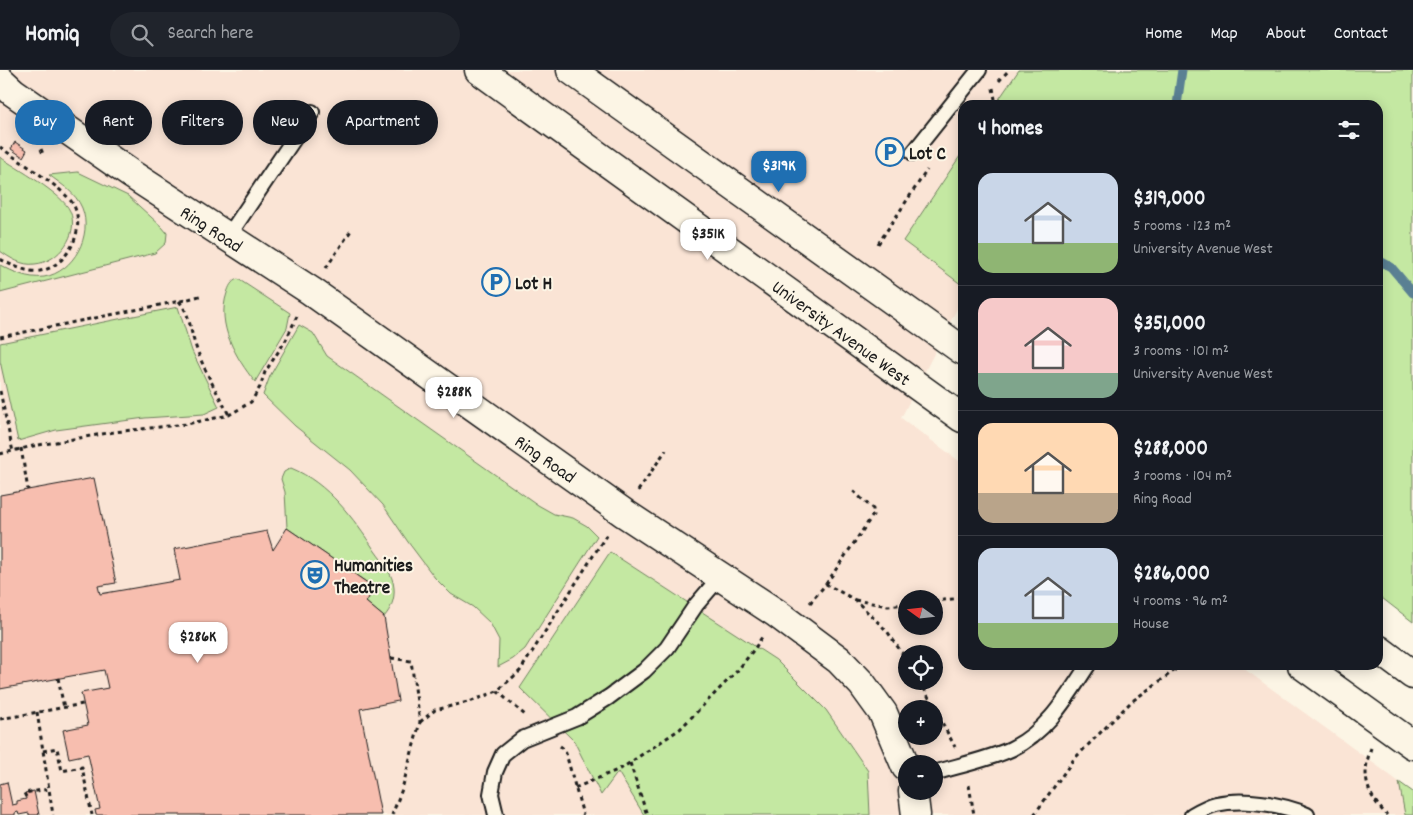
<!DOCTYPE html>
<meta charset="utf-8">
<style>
body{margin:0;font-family:Dekko,sans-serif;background:#20242c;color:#f1f3f6;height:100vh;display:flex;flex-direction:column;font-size:19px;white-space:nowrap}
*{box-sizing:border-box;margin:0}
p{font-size:16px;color:#9ea1a6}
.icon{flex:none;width:28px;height:28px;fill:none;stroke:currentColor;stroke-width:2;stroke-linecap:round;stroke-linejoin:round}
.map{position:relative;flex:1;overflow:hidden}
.details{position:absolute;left:958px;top:30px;width:425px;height:570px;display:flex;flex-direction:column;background:#171b24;border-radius:15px;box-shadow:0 2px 12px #0003}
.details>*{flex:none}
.top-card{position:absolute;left:15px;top:30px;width:475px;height:45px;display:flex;gap:10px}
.needle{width:32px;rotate:285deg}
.controls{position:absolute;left:898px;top:520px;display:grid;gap:10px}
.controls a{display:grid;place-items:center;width:45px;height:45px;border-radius:50%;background:#171b24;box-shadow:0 2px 12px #0003;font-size:25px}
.price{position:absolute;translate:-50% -42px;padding:0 11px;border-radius:10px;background:#fff;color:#222;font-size:16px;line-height:32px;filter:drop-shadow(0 1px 2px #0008)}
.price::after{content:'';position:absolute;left:50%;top:30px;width:15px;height:11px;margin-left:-8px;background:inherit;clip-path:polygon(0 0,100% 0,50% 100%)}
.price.current{background:#1f6fb2;color:#fff}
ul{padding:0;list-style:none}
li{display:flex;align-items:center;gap:15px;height:125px;padding:0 20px}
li+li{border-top:1px solid #363941}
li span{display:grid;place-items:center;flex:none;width:140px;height:100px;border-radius:15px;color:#555}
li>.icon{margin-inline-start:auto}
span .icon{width:60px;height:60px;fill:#fffc;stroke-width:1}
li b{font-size:21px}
h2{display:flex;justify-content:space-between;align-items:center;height:60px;padding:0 20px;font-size:21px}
.chip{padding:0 18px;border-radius:22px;background:#171b24;box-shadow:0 2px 12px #0003;font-size:18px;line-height:45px}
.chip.current{background:#1f6fb2;color:#fff}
header{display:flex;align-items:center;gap:30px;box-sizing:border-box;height:70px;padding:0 25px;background:#171b24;border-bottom:1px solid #363941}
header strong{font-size:24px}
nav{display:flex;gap:28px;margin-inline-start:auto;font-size:18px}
.search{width:350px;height:45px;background:#20242c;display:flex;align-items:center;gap:12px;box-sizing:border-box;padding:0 18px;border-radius:28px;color:#9ea1a6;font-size:19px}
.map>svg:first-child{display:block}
.built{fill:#fae4d5;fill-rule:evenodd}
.green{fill:#c4e8a2;stroke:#70825f}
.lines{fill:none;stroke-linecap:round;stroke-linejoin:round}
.stream{stroke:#5a8093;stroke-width:9}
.building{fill:#f7beaf;stroke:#1c1c1c}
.lane-casing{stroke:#1c1c1c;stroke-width:18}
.street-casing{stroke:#1c1c1c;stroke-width:31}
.secondary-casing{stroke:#1c1c1c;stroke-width:31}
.path{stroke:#1c1c1c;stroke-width:3;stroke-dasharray:4 4;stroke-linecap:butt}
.lane{stroke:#fcf5e5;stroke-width:14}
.street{stroke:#fcf5e5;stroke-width:28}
.secondary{stroke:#fcf5e5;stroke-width:28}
.labels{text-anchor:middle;stroke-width:4;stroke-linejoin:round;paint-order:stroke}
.poi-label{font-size:19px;font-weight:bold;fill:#1c1c1c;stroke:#fcf5e5;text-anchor:start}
.street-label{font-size:19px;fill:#1c1c1c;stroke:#fcf5e5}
</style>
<header>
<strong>Homiq</strong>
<div class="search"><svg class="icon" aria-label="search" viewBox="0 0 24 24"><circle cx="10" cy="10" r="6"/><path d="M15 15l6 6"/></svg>Search here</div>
<nav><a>Home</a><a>Map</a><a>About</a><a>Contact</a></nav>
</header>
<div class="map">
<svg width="1413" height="745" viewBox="0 0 1413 745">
<rect width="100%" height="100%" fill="#fcf5e5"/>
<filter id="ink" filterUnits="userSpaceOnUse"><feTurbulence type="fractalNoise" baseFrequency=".02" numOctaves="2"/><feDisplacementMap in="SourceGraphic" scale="10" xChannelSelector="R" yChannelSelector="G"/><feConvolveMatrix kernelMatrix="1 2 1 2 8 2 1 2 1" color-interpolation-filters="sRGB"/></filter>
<g filter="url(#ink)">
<path class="built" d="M0,0h1066l-16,35h-88v194l-61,119 61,45v202h277l174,127v23h-1413zM906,529h28v27h-28zM906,584h28v27h-28zM906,639h28v27h-28zM906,694h28v27h-28z"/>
<g class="green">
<path d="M1019,0h394v552l-35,-27v-490h-383z"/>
<path d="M962,83v132l-59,-44z"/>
<path d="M0,87c16,11 63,37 70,54 10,23 -11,51 -35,53 -13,2 -25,-6 -35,-13z"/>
<path d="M78,102l50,24 34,31 5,6 -1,10 -11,10 -155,40v-28c14,7 27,14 44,12 30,-5 49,-42 38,-69 -6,-15 -21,-24 -33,-33z"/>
<path d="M238,209l52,34 -3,15 -32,54c-19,-24 -39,-57 -28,-89 2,-6 4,-12 11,-14z"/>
<path d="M178,237l14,44 27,56 -15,7 -59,4 -89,12 -38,11 -18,-80v-18z"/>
<path d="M299,255l14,8 14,23 211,149 16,9 19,4 14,8 10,10 -72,113 -12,10 -15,8 1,-27 -9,-17 -17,-16 -22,-13 -16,-16 -27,-36 -25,-37 -33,-35 -55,-44 -32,-31 7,-19z"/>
<path d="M291,398c37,15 63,51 84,83 8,11 18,23 19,37 1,11 -3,21 -10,29l-18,-15 9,-14 -88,-60 -2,-36 -4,-13 3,-7z"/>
<path d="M610,482l166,108 50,50 42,61 2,44h-226l-26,-43 -17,23 -27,-54 -54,-53z"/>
<path d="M1399,712l14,10v23h-8z"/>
</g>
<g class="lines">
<g class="stream">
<path d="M1177,35l5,-35"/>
<path d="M1378,190l13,7 22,26"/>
</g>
</g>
<g class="building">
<path d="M15,72l12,8 -4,7 -12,-8z"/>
<path d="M94,408l22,105 -18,3 2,8 80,-14 -6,-31 93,-18 6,19 14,-22 88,60 -9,14 18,15 14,84 -38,8 21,106h-285l-1,-5 5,-1 -12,-55 -19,4 -6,-28 25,-5 -7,-32 27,-5 -4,-18 -104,19v-194z"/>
<path d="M7,712l5,23 5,-1v-3l9,-2 -1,-6 9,-2 5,24h-10v-2l-10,2 -1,-3 -3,1v2h-15v-31z"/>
</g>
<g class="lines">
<defs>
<g id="lane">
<path d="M913,83l66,-83"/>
<path d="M227,168l85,-126"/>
<path d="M934,703c23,-7 56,-14 77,-24 36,-17 56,-52 77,-84"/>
<path d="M496,745l-5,-21 4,-22 8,-18 19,-15 55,-22 32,-20 35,-26 23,-23 29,-43 24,-28"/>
<path d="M1192,745c7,-4 16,-9 24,-11 27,-6 67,0 91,11"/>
</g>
<g id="street">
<path d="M0,10l13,12 118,82 180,117 313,222 152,100 63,47 23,24 21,29 23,54"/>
<path d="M913,721l3,24"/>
</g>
<g id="secondary">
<path d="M479,0l483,348"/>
<path d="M571,0l391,280"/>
<path d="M1378,579l35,26"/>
<path d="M1302,595l111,80"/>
</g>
</defs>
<use href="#lane" class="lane-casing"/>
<use href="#street" class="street-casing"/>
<use href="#secondary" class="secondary-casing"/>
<g class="path">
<path d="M999,11l10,-11"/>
<path d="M993,18l3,17"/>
<path d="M0,77c17,13 64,41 73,57 14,25 -5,62 -33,67 -13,2 -29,-6 -40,-12"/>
<path d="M41,79l2,5"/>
<path d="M878,174l49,-74"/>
<path d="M326,198l26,-39"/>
<path d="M179,231c12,15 10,26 16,43 8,25 22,48 34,71"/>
<path d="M0,267l185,-37 18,-5"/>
<path d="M0,321l13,61"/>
<path d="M21,378l7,42"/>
<path d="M0,384l33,-8 81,-14 73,-8 42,-9 22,-13 9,-15 5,-15 21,-32 11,-24"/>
<path d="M638,421l28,-41"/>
<path d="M826,514l47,-69v-6l-21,-19"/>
<path d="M855,530l33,6 18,-2"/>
<path d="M934,531l28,-3"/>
<path d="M810,533l16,-19 29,16 32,31 19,28"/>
<path d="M391,588l20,3 9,61 -18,67 -10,26"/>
<path d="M58,608l6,30"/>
<path d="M920,611l35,66"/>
<path d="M497,621l28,24"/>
<path d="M37,642l16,103"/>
<path d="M0,649l83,-15"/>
<path d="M420,652l15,-12 37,-9 25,-10 23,-20 87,-137"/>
<path d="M560,676l5,4 18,65"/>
<path d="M1371,678c-10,28 -5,46 16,67"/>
<path d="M43,681l14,-3 5,23 20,-4 10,48"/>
<path d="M630,693l17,52"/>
<path d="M969,715l5,30"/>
<path d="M575,718l47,-20 58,-39 58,-59 17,-22 7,-11"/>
<path d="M26,727l-2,-4 25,-4"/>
<path d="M1034,745l40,-56 57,-57 51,-37"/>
</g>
<use href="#lane" class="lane"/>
<use href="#street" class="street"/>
<use href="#secondary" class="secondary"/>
</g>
</g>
<defs>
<symbol id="parking-ring" viewBox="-11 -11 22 22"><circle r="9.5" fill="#fcf5e5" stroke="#1f6fb2" stroke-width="1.5"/><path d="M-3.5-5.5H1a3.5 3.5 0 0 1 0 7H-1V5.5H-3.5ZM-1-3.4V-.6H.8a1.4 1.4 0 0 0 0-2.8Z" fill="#1f6fb2"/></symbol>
<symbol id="theatre-ring" viewBox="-11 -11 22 22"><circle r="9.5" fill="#fcf5e5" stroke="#1f6fb2" stroke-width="1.5"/><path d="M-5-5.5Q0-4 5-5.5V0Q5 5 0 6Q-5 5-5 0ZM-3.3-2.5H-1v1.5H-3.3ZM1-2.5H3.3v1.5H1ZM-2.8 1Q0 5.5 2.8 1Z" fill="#1f6fb2"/></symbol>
</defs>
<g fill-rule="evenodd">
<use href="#parking-ring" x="874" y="66" width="32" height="32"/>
<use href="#parking-ring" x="480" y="196" width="32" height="32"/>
<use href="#theatre-ring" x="299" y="489" width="32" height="32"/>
</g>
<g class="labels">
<g class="poi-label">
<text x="909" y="89">Lot C</text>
<text x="515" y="219">Lot H</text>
<text x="334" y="501">Humanities<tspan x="334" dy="22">Theatre</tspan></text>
</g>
<g class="street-label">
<text transform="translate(212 158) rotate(33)" y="7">Ring Road</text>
<text transform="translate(842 262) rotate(36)" y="7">University Avenue West</text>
<text transform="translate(546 388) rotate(35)" y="7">Ring Road</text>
</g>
</g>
</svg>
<div class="controls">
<a><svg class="needle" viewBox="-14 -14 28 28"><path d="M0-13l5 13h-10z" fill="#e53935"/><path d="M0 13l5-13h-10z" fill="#9ea1a6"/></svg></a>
<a><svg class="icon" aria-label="locate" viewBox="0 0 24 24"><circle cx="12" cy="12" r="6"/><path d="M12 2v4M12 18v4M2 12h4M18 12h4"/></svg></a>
<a>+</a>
<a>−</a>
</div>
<b class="price current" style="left:779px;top:123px">$319K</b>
<b class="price" style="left:708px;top:191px">$351K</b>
<b class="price" style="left:454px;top:349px">$288K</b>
<b class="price" style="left:198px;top:594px">$286K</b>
<div class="top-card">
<a class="chip current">Buy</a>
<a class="chip">Rent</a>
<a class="chip">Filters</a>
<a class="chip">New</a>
<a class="chip">Apartment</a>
</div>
<section class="details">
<h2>4 homes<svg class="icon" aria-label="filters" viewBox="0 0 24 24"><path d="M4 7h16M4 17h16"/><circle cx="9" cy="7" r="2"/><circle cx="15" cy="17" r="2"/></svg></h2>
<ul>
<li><span style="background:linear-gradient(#c9d6e8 70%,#8fb573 0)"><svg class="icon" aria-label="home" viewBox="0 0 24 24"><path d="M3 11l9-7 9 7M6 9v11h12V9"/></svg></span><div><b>$319,000</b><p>5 rooms · 123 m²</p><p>University Avenue West</p></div></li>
<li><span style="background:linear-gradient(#f6c9c9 75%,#7fa58c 0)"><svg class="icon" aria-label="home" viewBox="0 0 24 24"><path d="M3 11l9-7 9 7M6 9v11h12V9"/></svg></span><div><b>$351,000</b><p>3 rooms · 101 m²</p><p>University Avenue West</p></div></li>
<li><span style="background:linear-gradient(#ffd9b3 70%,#b9a48a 0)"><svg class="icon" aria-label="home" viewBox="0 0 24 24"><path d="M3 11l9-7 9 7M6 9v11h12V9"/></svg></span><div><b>$288,000</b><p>3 rooms · 104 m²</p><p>Ring Road</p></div></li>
<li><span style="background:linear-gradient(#c9d6e8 75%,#8fb573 0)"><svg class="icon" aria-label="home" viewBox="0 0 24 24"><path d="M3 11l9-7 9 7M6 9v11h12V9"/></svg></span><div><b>$286,000</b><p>4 rooms · 96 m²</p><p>House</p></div></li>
</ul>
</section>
</div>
